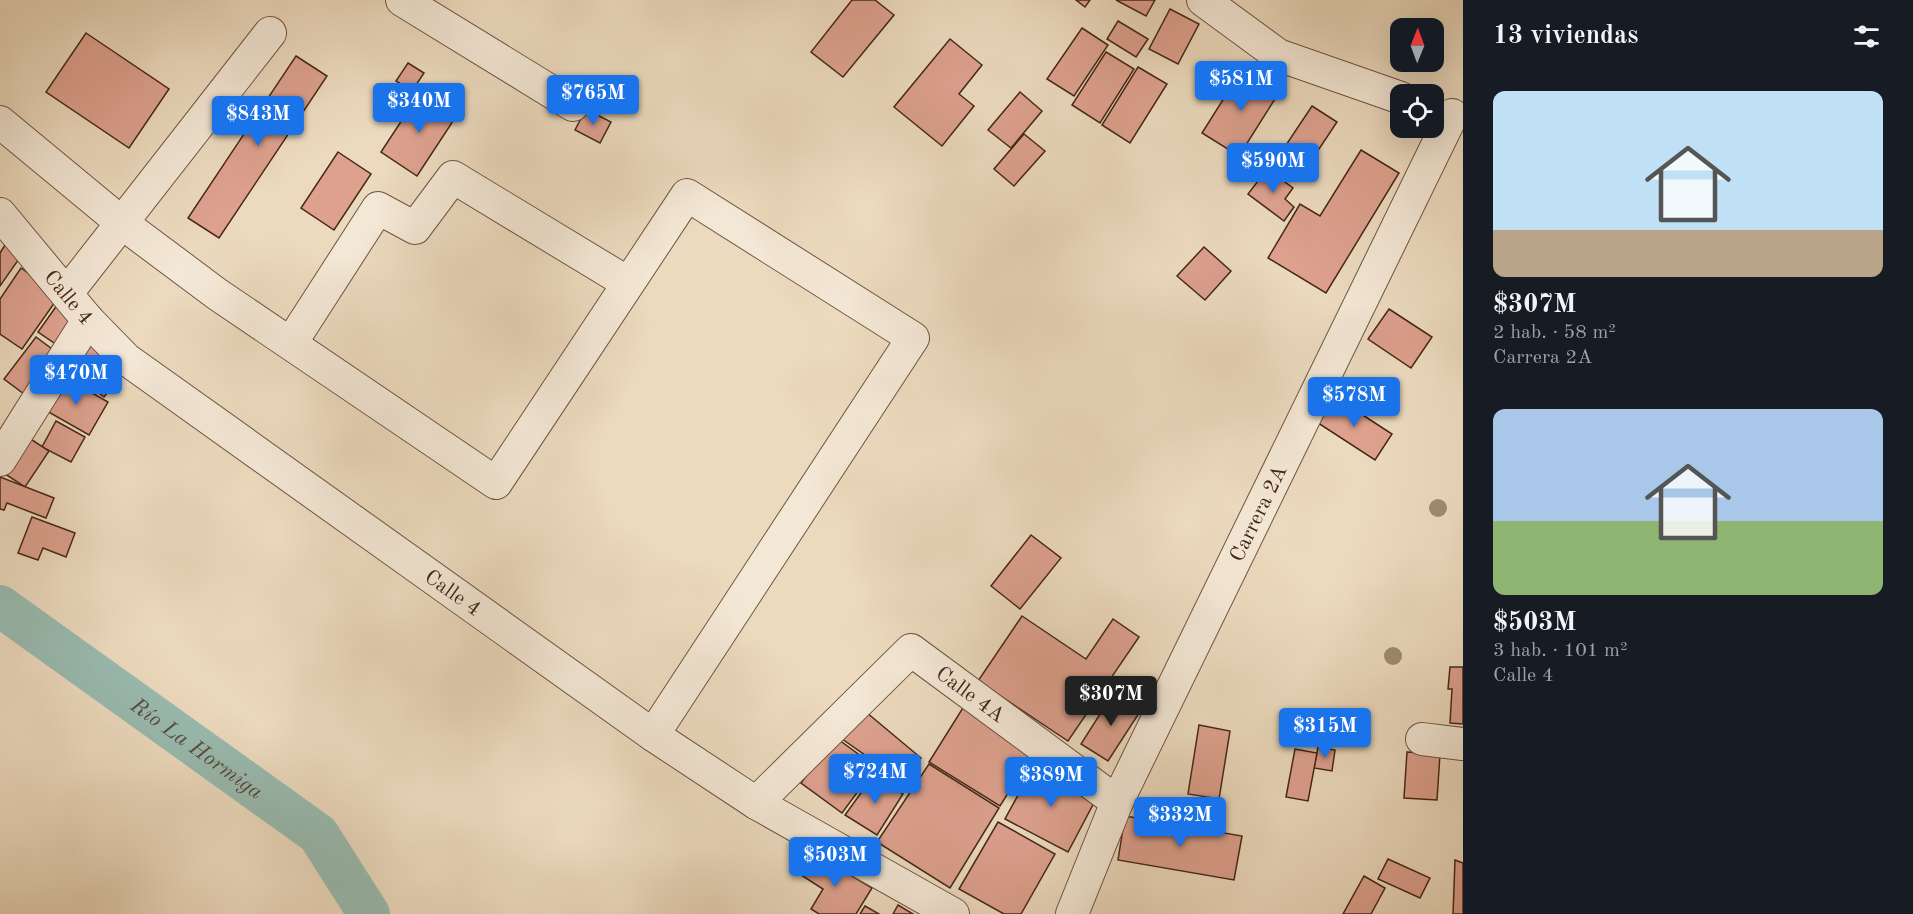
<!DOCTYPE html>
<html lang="es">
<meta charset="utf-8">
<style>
body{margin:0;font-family:"Old Standard TT",serif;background:#242831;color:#f1f3f6;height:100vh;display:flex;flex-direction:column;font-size:22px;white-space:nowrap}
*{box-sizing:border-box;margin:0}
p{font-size:20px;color:#9ea1a6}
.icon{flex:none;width:33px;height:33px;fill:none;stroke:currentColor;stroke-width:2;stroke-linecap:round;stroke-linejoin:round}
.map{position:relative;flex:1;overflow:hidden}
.side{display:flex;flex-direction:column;background:#171b24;width:450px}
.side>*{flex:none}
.needle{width:39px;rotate:1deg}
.buttons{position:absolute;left:1390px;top:18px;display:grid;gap:12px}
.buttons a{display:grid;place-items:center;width:54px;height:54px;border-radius:12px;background:#171b24;box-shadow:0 6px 24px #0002;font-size:30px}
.price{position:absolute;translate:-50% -51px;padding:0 14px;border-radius:6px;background:#1a73e8;color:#fff;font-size:20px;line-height:39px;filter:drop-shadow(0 2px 3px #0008)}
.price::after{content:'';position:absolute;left:50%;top:36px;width:18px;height:14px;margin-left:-9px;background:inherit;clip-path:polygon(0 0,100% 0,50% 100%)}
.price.on{background:#222;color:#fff}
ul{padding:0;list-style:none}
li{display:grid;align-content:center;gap:12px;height:318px;padding:0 30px}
li span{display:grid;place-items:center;height:186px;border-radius:12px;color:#555}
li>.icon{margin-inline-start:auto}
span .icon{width:108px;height:108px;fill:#fffc;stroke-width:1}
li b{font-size:26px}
h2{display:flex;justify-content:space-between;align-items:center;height:72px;padding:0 30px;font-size:26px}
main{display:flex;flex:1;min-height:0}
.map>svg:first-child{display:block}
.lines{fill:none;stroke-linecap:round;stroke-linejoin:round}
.river{stroke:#99bbb0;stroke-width:42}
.building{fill:#dda18e;stroke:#452718;stroke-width:1.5}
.minor-casing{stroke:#6f5442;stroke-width:34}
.minor{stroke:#f3e7d5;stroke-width:32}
.tree{fill:#9f8d74}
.labels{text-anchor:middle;stroke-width:4.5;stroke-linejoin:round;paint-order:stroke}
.street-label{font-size:21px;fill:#452718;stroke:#f3e7d5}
.water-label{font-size:22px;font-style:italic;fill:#5a4c3e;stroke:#f3e7d5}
</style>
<main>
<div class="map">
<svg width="1463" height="914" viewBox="0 0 1463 914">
<rect width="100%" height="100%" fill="#ecdabe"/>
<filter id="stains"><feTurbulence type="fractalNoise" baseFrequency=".00333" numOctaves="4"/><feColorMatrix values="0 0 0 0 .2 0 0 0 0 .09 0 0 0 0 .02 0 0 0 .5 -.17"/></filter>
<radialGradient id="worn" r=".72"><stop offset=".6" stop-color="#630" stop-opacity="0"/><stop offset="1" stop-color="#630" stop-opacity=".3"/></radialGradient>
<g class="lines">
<path class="river" id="s1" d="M0,606l318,228 51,80"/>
</g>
<g class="building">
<path d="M852,0h23l19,15 -51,62 -32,-25z"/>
<path d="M1076,0h14l-5,7z"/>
<path d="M1116,0h39l-9,16z"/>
<path d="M1170,9l29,15 -21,40 -29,-15z"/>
<path d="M1118,21l30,18 -12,18 -29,-18z"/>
<path d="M1082,28l26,17 -34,51 -27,-17z"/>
<path d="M86,33l83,56 -40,59 -83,-56z"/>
<path d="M950,39l32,26 -23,29 15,12 -32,40 -48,-39z"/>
<path d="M1106,52l28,17 -34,54 -28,-18z"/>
<path d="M296,56l31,20 -108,162 -31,-20z"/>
<path d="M408,63l16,10 -12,18 -16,-10z"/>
<path d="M1138,67l29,17 -37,59 -28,-18z"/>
<path d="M1243,68l37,23 -41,65 -37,-23z"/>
<path d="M421,91l36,24 -40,61 -36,-24z"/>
<path d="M1020,92l22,19 -31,37 -23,-18z"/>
<path d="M1312,106l25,16 -36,54 -25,-16z"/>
<path d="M586,109l25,13 -11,21 -25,-13z"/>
<path d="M1024,134l21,17 -31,35 -20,-17z"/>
<path d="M1361,150l38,23 -73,120 -58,-35 32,-54 20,12z"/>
<path d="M338,152l33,22 -37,56 -33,-22z"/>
<path d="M1267,169l26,19 -8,11 9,8 -10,14 -36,-27z"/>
<path d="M5,245l16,11 -21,30v-33z"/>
<path d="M1204,247l27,24 -26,29 -28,-24z"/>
<path d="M21,268l39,27 -38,54 -22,-15v-35z"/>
<path d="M60,301l24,17 -21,31 -25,-17z"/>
<path d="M1389,309l43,28 -21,31 -43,-29z"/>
<path d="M36,337l24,18 -32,42 -24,-18z"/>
<path d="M90,337l38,29 -24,31 -38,-29z"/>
<path d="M64,377l44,25 -19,33 -44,-25z"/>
<path d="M1332,395l60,39 -17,26 -60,-39z"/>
<path d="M56,421l29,16 -14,25 -29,-15z"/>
<path d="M26,436l23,15 -24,36 -23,-15z"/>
<path d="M0,477l54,21 -8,20 -39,-15 -3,7 -4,-1z"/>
<path d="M32,517l43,16 -9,24 -23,-9 -5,12 -20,-7z"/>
<path d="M1031,535l30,23 -41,51 -29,-23z"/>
<path d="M1022,616l64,43 27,-40 26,18 -71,104 -90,-60z"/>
<path d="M1450,667h13v57l-13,-1 2,-34h-4z"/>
<path d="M1114,692l27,18 -33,51 -27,-17z"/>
<path d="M966,703l71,44 -37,59 -71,-44z"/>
<path d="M860,707l61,51 -19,23 -67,-47z"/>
<path d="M1199,725l31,6 -11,68 -31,-5z"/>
<path d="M835,737l41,30 -34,46 -41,-30z"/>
<path d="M1318,747l17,3 -3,21 -18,-3z"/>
<path d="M1295,749l22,4 -9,48 -22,-4z"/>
<path d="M1407,752l33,2 -3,46 -33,-2z"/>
<path d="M929,764l70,44 -49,80 -73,-46z"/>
<path d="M1035,764l62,33 -29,55 -63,-33z"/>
<path d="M874,775l29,19 -26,41 -32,-20z"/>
<path d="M1125,816l117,20 -8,44 -116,-20z"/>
<path d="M998,822l57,32 -34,60h-17l-45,-25z"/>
<path d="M815,853l57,35 -16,26h-37l-8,-5 12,-20 -22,-14z"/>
<path d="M1388,859l42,19 -10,20 -42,-19z"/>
<path d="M1455,860l8,3v51h-10z"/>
<path d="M1364,876l21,12 -14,26h-28z"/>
<path d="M898,905l15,9h-20z"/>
<path d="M865,906l14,8h-19z"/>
</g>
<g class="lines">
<defs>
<g id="minor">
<path d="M402,0l171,105"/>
<path d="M1203,0l75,55 123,43"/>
<path d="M0,122l122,101 95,71 279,189 191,-288 226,143 -260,397"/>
<path id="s2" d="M0,214l88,106 38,39 527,376 103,68 197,111"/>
<path d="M67,293l203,-260"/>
<path d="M291,343l87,-135 37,20 38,-51 175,106"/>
<path d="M0,460l88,-140"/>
<path d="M1422,739l41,5"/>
<path id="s3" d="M756,803l155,-153 206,152"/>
<path id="s4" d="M1072,914l45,-112 335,-687"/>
</g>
</defs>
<use href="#minor" class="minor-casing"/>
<use href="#minor" class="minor"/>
</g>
<g class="tree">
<circle cx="1438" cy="508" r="9"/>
<circle cx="1393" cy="656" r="9"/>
</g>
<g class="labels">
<g class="street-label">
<text dy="7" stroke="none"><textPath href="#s2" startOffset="108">Calle 4</textPath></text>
<text dy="7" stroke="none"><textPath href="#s4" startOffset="442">Carrera 2A</textPath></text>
<text dy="7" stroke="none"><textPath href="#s2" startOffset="594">Calle 4</textPath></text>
<text dy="7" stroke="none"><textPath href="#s3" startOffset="292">Calle 4A</textPath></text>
</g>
<g class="water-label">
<text dy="8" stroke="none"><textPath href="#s1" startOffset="243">Río La Hormiga</textPath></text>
</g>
</g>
<rect width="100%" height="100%" filter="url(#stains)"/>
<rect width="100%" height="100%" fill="url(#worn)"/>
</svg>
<div class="buttons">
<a><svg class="needle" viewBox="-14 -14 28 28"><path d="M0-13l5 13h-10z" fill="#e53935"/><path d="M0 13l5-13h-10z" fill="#9ea1a6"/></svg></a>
<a><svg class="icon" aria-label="locate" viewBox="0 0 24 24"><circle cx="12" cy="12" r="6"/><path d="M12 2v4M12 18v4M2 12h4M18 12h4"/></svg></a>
</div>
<b class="price" style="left:1241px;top:112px">$581M</b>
<b class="price" style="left:593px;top:126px">$765M</b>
<b class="price" style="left:419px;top:134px">$340M</b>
<b class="price" style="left:258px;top:147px">$843M</b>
<b class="price" style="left:1273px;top:194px">$590M</b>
<b class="price" style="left:76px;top:406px">$470M</b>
<b class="price" style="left:1354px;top:428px">$578M</b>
<b class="price on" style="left:1111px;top:727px">$307M</b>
<b class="price" style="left:1325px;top:759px">$315M</b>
<b class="price" style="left:875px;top:805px">$724M</b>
<b class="price" style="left:1051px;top:808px">$389M</b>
<b class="price" style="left:1180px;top:848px">$332M</b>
<b class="price" style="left:835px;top:888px">$503M</b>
</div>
<section class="side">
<h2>13 viviendas<svg class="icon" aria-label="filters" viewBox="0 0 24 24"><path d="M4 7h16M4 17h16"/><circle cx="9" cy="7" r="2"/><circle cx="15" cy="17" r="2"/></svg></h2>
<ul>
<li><span style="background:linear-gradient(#bfe0f5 75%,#b9a48a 0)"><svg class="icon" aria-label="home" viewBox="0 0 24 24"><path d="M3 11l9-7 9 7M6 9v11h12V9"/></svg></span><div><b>$307M</b><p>2 hab. · 58 m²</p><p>Carrera 2A</p></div></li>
<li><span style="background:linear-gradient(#a9c7e8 60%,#8fb573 0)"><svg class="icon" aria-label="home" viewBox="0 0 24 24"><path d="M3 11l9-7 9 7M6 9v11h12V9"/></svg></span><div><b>$503M</b><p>3 hab. · 101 m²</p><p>Calle 4</p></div></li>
</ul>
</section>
</main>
